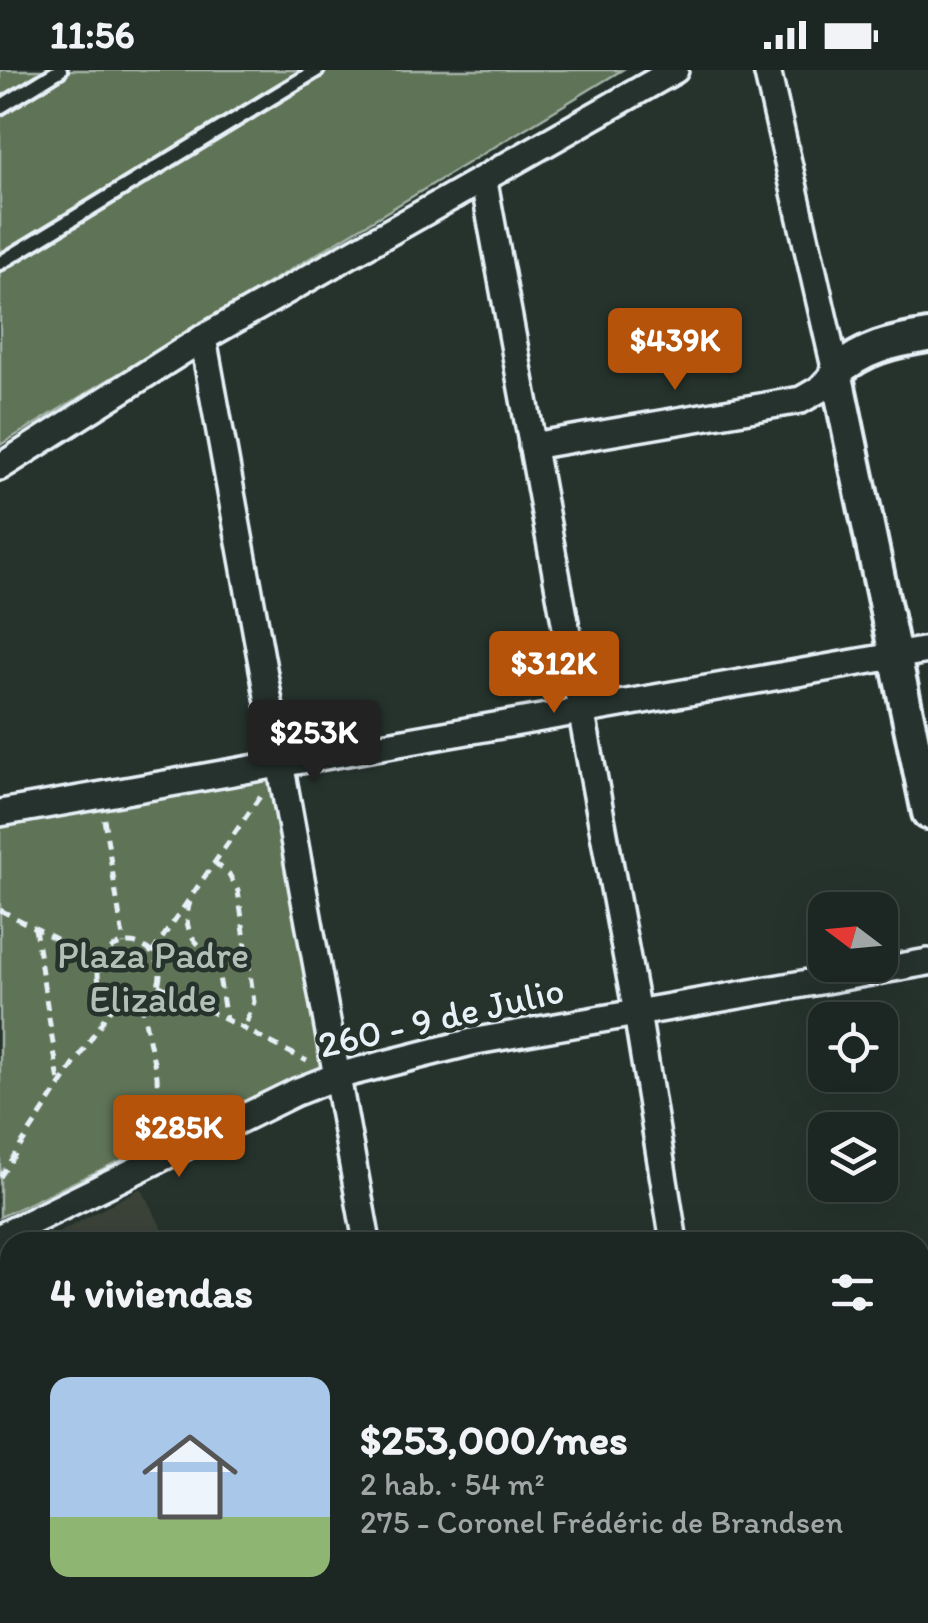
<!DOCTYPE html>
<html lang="es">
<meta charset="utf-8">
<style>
body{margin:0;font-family:Itim,sans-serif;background:#29322f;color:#f1f3f6;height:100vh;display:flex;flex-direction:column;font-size:38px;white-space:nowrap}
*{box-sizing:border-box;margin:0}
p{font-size:32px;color:#a0a5a5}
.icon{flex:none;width:55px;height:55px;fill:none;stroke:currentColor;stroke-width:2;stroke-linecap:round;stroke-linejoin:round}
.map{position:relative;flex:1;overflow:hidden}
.sheet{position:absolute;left:0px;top:1162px;width:930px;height:392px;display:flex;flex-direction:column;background:#1c2622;border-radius:30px 30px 0 0;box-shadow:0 10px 40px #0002,0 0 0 2px #3a4340}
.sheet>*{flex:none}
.needle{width:65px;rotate:286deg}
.buttons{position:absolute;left:808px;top:822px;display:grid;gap:20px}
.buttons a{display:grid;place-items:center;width:90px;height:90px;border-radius:20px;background:#1c2622;box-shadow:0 10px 40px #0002,0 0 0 2px #3a4340;font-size:50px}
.price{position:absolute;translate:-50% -85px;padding:0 22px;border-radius:10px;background:#b45309;color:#fff;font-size:32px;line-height:65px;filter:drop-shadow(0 2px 5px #0008)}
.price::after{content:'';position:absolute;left:50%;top:60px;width:30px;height:22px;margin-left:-15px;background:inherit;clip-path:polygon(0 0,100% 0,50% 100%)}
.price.on{background:#222;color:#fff}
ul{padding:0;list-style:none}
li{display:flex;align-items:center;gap:30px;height:250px;padding:0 50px}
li+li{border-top:2px solid #3a4340}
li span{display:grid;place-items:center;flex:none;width:280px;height:200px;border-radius:20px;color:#555}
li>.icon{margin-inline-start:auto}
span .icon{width:120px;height:120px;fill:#fffc;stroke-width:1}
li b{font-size:42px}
h2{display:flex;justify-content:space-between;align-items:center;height:120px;padding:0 50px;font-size:42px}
.status{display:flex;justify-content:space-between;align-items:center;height:70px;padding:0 50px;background:#1c2622;direction:ltr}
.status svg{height:28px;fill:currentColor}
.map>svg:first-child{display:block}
.built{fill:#3b4239}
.green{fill:#5e7356;stroke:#a3b2a7;stroke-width:2.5}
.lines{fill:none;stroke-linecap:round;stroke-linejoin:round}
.service-casing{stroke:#e8f1f8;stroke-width:20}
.minor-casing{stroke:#e8f1f8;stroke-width:32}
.tertiary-casing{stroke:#e8f1f8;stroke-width:38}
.path{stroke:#e8f1f8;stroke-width:5;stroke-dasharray:10 8;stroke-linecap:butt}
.service{stroke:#26332d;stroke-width:12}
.minor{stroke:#26332d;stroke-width:25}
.tertiary{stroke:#26332d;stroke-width:30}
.labels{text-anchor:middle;stroke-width:9;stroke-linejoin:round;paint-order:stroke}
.park-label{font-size:38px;fill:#b1bfb7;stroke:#26332d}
.street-label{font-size:38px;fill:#e8f1f8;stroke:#26332d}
</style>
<div class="status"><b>11:56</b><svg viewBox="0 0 49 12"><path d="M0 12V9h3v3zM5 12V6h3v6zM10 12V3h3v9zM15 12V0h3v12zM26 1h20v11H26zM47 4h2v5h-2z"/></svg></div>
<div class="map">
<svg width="928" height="1553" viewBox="0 0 928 1553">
<rect width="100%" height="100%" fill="#26332d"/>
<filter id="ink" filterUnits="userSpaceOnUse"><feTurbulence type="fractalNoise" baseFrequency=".01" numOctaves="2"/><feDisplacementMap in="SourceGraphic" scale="20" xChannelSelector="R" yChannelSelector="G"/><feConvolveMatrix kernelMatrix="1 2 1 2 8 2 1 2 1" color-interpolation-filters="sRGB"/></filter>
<g filter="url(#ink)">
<path class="built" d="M141,1118l28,54h-127z"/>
<g class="green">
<path d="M0,0h622l-622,375z"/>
<path d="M274,705l49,291 -323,151v-391z"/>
</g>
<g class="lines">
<defs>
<g id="service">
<path d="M0,37l60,-37"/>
<path d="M0,193l317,-193"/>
</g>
<g id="minor">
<path d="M484,112l153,831 37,229"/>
<path d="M203,268l164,904"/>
<path d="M532,376l269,-46 19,-11 16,-17 -69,-302"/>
<path d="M0,397l203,-129 472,-268"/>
<path d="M0,743l928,-163"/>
<path d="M0,1167l296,-145 41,-16 139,-35 452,-79"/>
<path d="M920,1203l8,-1"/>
<path d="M0,1538l10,-6"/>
<path d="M431,1545l2,8"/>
<path d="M735,1545l1,8"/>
<path d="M868,1553l40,-8"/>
</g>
<path id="tertiary" d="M928,266c-37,6 -64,12 -92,36l92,441"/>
</defs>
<use href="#service" class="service-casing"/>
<use href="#minor" class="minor-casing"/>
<use href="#tertiary" class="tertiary-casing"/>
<g class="path">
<path d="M104,749l20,125"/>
<path d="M214,792l15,12 9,17 16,111 -10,27"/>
<path d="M190,832c-9,28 4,42 26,56l10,62"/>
<path d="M0,840l101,52"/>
<path d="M35,858l24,154"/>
<circle cx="129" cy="904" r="31"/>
<path d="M152,883l109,-158"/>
<path d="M158,915l149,76"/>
<path d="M141,933l16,73 2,57"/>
<path d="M0,1107l115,-175"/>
</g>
<use href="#service" class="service"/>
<use href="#minor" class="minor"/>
<use href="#tertiary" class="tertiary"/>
</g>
</g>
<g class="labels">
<g class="park-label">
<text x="153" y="898">Plaza Padre<tspan x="153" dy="44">Elizalde</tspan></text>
</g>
<g class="street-label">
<text transform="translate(441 947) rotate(-13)" y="13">260 - 9 de Julio</text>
</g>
</g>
</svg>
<div class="buttons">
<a><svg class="needle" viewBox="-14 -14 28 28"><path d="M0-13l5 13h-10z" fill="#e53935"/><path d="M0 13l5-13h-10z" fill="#a0a5a5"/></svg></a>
<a><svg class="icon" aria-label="locate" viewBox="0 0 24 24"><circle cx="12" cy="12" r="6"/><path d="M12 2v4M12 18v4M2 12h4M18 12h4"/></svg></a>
<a><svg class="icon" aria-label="layers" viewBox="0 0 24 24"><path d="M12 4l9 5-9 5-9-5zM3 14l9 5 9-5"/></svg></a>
</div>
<b class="price" style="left:675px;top:323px">$439K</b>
<b class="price" style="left:554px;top:646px">$312K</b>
<b class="price on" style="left:314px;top:715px">$253K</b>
<b class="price" style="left:179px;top:1110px">$285K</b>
<section class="sheet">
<h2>4 viviendas<svg class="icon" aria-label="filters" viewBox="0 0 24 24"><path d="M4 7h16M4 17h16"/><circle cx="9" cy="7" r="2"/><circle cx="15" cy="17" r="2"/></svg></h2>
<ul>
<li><span style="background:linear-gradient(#a9c7e8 70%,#8fb573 0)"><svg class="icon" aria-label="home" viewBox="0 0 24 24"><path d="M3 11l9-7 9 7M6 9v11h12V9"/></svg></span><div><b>$253,000/mes</b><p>2 hab. · 54 m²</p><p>275 - Coronel Frédéric de Brandsen</p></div></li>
</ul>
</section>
</div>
